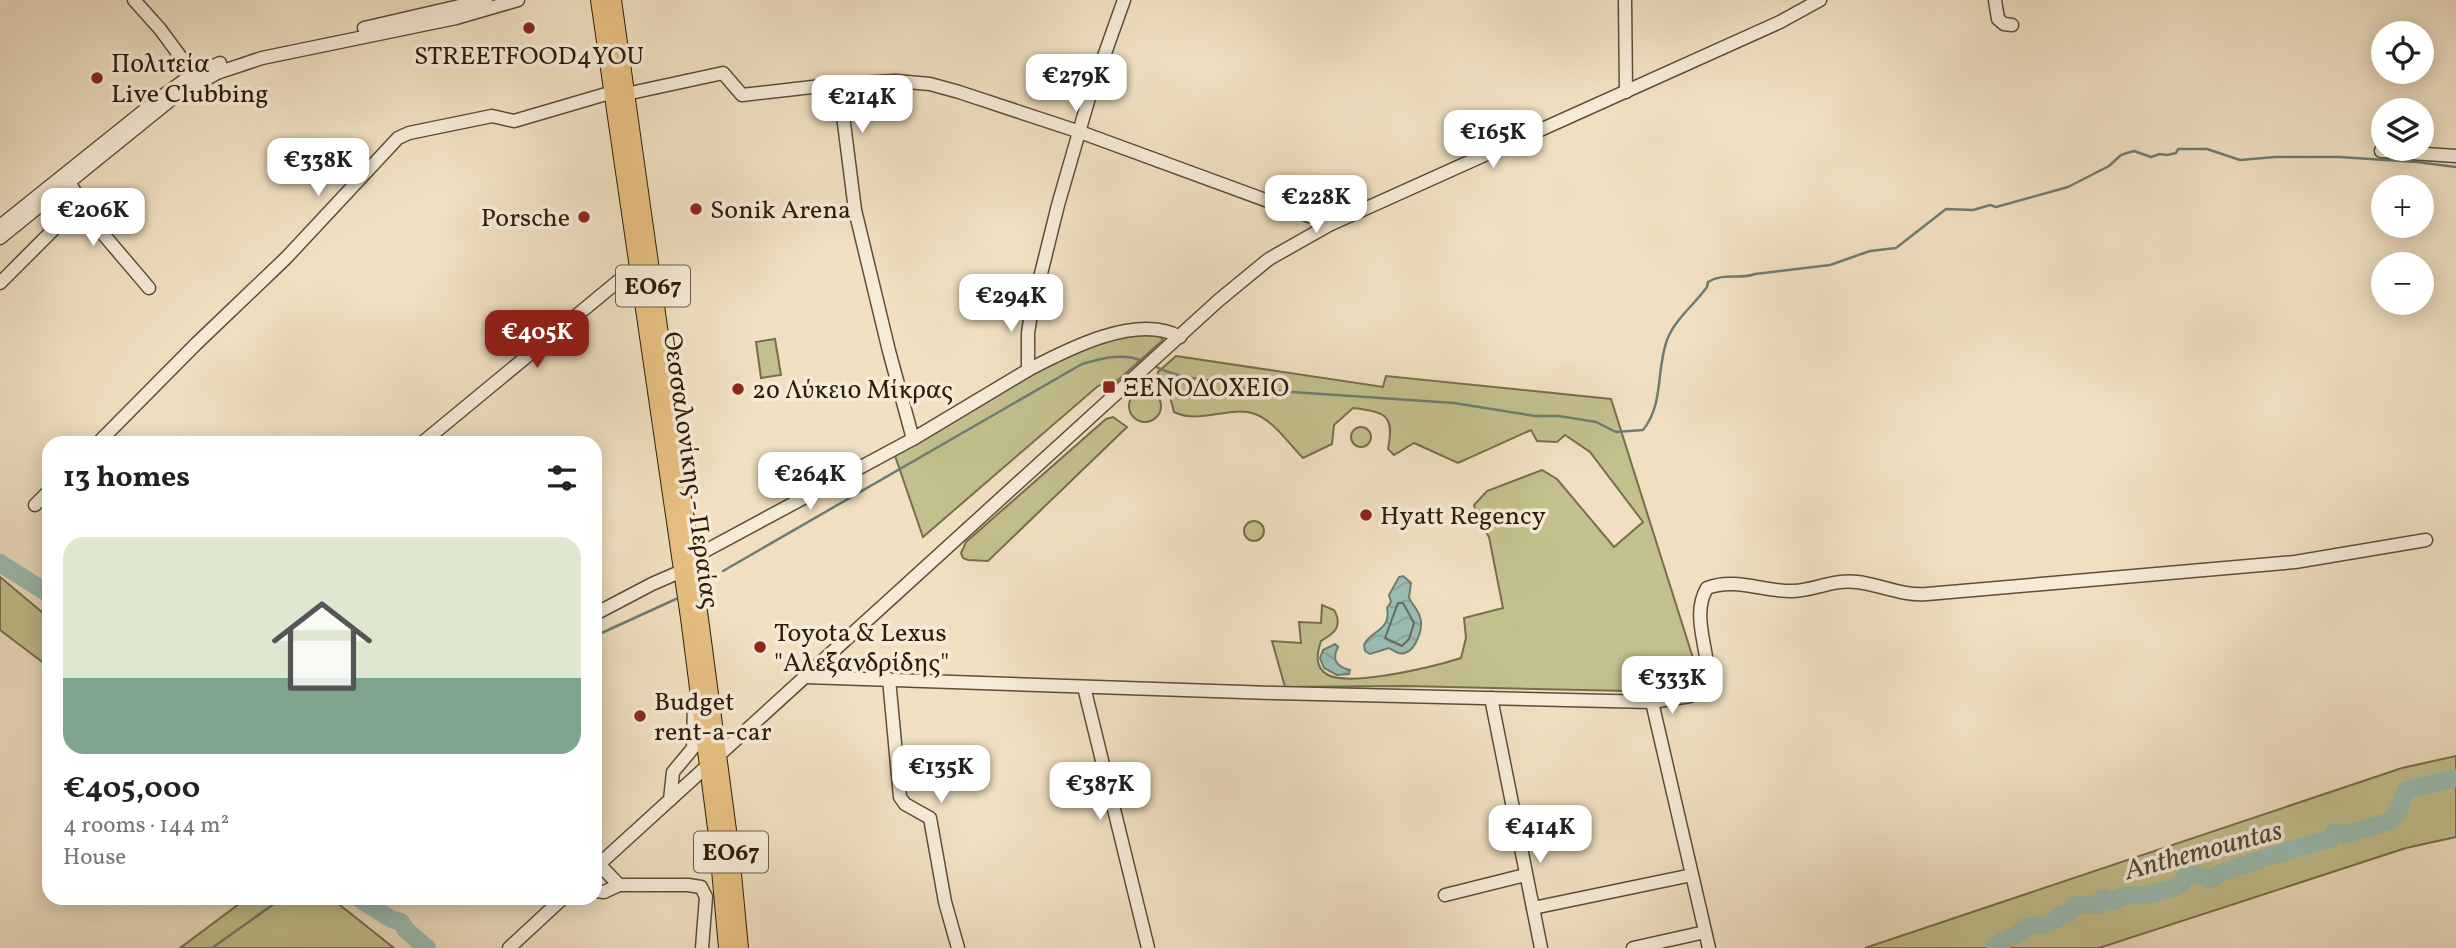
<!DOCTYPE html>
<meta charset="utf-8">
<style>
body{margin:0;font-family:Vollkorn,serif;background:#f6f6f6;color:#222;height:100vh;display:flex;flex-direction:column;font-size:26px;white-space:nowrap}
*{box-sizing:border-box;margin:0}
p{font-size:23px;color:#767676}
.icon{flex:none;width:38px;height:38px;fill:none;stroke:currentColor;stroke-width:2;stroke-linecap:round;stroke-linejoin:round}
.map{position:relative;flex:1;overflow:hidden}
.sheet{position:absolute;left:42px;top:436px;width:560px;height:469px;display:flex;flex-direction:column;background:#fff;border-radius:21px;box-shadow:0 4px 18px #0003}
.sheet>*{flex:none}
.fabs{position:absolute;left:2371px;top:21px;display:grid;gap:14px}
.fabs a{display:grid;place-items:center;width:63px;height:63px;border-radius:50%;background:#fff;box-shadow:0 4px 18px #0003;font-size:35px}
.price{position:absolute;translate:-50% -60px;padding:0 16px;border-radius:14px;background:#fff;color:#222;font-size:23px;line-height:46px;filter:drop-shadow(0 2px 4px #0008)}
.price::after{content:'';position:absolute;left:50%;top:42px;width:21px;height:16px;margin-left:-10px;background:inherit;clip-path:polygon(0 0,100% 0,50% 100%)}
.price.on{background:#8f2418;color:#fff}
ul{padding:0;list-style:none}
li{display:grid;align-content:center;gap:14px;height:371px;padding:0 21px}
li+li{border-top:2px solid #e0e0e0}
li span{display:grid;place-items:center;height:217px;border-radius:21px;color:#555}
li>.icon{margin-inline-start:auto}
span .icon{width:126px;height:126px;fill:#fffc;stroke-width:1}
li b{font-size:30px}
h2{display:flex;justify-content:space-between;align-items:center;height:84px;padding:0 21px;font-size:30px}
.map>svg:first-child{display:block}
.grass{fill:#c2c08d;stroke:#776e4c;stroke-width:2}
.water{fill:url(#water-waves);stroke:#6e7d70;stroke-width:2}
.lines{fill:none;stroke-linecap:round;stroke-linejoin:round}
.shore{stroke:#636d5f;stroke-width:2}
.stream{stroke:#6e7d70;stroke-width:2.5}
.river{stroke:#9abdb4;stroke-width:18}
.minor-casing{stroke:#5d4e38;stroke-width:15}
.major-casing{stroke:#2c1d0a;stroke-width:18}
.minor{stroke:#f5ebd7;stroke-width:12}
.major{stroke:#e8c080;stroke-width:16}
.poi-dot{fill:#8f2418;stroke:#f5ebd7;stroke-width:2.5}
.labels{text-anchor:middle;stroke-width:7;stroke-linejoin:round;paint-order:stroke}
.shield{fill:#f5ebd7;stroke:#685b48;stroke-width:2}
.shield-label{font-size:24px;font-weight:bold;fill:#2c1d0a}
.poi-label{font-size:26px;fill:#2c1d0a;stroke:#f5ebd7;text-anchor:start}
.street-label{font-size:26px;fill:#2c1d0a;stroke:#f5ebd7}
.water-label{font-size:28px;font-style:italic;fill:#4d4d3d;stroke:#f5ebd7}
</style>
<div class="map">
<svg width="2456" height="948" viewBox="0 0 2456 948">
<defs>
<pattern id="water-waves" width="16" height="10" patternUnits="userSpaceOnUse" patternTransform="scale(1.75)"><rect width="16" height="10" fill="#9abdb4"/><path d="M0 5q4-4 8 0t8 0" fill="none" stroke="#85a299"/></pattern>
</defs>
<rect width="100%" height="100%" fill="#f0e0c1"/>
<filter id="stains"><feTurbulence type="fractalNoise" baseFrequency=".00286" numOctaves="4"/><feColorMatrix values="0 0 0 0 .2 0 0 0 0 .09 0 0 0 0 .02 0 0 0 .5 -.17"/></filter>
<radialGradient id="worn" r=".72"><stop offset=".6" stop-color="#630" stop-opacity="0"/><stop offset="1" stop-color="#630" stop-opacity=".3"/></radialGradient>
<g class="grass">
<path d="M1154,331l9,9 -46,41 -5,-1 -14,6 -175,151 -29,-84 163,-94 66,-26z"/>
<path d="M775,339l6,36 -20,3 -5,-36z"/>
<path d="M1176,356l207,31 3,-11 225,23 88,278 -70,14 -224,-5 -120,1 -13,-46 29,2 -2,-21 22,1 1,-18 12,5c9,16 1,23 -13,31 -4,12 -7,27 7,34 24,12 108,-9 133,-17l5,-20 -2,-20 39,-10 -14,-71 -12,-19 -3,-13 13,-14 55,-21 15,9 57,68 29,-25 -53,-70 -25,-17 -8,7 -20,-1 -6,-11 -73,33 -44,-20 -20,12 -6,-6c7,-35 -3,-37 -35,-41l-19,17 -2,19 -29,14c-14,-14 -29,-37 -48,-44 -26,-9 -55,11 -81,-2l-6,-23 -10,-9v-8z"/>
<circle cx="1145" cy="406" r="16"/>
<path d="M1113,417l14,10 -139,134 -20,-1 -5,-2 -2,-5 5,-11 140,-123z"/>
<circle cx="1361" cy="437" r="10"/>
<circle cx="1254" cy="531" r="10"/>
<path d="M0,577l49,41v49l-49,-37z"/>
<path d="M2456,756v81l-50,11 -307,100h-234l537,-180z"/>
<path d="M247,898h84l63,50h-214z"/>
</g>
<g class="water">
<path d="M1403,576l8,7 -2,14c2,7 9,12 11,20 4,10 -4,33 -15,36 -6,2 -11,-2 -16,-5l-19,6 -5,-3 -1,-6c6,-14 28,-15 23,-37l4,-6 -2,-7 10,-18z"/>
<path d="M1335,644l3,3c-7,13 -1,20 12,23l-1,4 -12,1 -13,-7 -4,-10 3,-8z"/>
</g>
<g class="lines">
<path class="shore" d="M1398,603h5l11,20 -5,16 -7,7 -17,-8z"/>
<g class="stream">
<path d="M1154,366c32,16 61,12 92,23l208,14 81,13h24l37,6 20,10 27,-2c21,-26 13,-60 24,-90 8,-21 27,-35 40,-53l1,-5c16,-10 32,-2 47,-8l75,-9 40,-14 26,-3 50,-39 27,1 17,-5 6,2 72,-20 41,-21 12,-11 6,-2 7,-2 17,6 9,-3 7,1 9,-2 2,-4h29l33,11 35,-3h64l78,5 39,5"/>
<path d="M723,571l359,-207c21,-6 42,-12 63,-2"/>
<path d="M595,636l81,-37"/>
<path d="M212,948l66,-47"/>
</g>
<g class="river">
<path d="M0,563l49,31"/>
<path d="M358,898l33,21 10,3 5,8 21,18"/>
<path d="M1995,948l2,-4 23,-11 5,-6c11,-2 29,-1 35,-12l8,-1 8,-9h23l4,-7 11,3 10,-5 19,-1 27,-6 12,-6 4,-8h12l11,4 19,-9 69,-22c12,-2 21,-7 33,-8l4,-8 10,3 46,-14 8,-9 8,-22 50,-12"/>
</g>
<defs>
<g id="minor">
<path d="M134,0l26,29 34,46"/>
<path d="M1124,0l-36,101 -30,104 -27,109 -3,19v37c40,-21 109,-57 152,-33"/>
<path d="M1625,0l1,92"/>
<path d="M1995,0l3,19 6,5 8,1"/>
<path d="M364,28l122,-28"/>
<path d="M839,84l57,-3 34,3 29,8 121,40 229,84 28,4"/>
<path d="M626,94l97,-21 19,22 97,-11 16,126 34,141 24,88"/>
<path d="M2381,151l75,5"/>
<path d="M60,189l15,19 17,13 57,67"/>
<path d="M0,226l161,-129 25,-18 34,-16"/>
<path d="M0,238l173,-140 44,-25 45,-15 194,-40 62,-18"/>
<path d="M0,283l75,-75c5,-12 1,-16 -7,-26"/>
<path d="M98,443l98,-99 90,-86 112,-120 11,-5 83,-17 22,5 99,-29"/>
<path d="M422,443l200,-165 17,-6"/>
<path d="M35,505l14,-14"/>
<path d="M692,558l221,-119 115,-69"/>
<path d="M595,614l57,-30 30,-13"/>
<path d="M806,677l469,16 377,9 38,-6 17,-8c6,-32 -18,-70 0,-100 29,-11 56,4 86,3 23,-1 40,-12 64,-9 25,3 45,14 70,12l368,-32 131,-22"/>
<path d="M889,679l11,118 5,7 25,14 15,84 13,46"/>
<path d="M1084,687l64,261"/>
<path d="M1491,698l42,210 159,-33"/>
<path d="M1652,702l57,246"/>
<path d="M670,800l3,-28 20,-24 1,-44"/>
<path d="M599,864l20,21h69l13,2 5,10 -4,51"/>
<path d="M595,868l624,-568 50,-41 60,-34 451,-203 40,-22"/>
<path d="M595,891l9,1 15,-7"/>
<path d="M1445,895l80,-20"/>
<path d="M1533,908l8,40"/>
<path d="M509,948l54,-50"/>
<path d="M1633,948l72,-16"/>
</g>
<g id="major">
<path d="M599,0l90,618 28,218 10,112"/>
<path d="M613,0l88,626 30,227 9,95"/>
</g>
</defs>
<use href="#minor" class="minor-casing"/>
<use href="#major" class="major-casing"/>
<use href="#minor" class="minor"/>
<use href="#major" class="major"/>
</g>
<g class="poi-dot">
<circle cx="529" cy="28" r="7"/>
<circle cx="97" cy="78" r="7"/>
<circle cx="696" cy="209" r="7"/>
<circle cx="584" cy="217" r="7"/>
<rect x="1102" y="380" width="14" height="14" rx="3.5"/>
<circle cx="738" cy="389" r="7"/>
<circle cx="1366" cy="515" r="7"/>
<circle cx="760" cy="647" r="7"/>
<circle cx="640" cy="716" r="7"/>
</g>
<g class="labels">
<g class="shield">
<rect x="616" y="265.5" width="74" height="41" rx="5"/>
<rect x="694" y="831.5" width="74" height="41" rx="5"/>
</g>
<g class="shield-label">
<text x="653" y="294">ΕΟ67</text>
<text x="731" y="860">ΕΟ67</text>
</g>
<g class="poi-label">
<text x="529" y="64" text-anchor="middle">STREETFOOD4YOU</text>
<text x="111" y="72">Πολιτεία<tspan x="111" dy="30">Live Clubbing</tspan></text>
<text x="710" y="218">Sonik Arena</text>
<text x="570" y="226" text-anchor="end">Porsche</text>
<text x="1123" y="396">ΞΕΝΟΔΟΧΕΙΟ</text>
<text x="752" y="398">2ο Λύκειο Μίκρας</text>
<text x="1380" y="524">Hyatt Regency</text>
<text x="774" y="641">Toyota &amp; Lexus<tspan x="774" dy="30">"Αλεξανδρίδης"</tspan></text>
<text x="654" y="710">Budget<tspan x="654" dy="30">rent-a-car</tspan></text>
</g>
<g class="street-label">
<text transform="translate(692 470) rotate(82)" y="9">Θεσσαλονίκης - Περαίας</text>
</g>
<g class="water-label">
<text transform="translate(2203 849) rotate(-15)" y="10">Anthemountas</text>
</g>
</g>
<rect width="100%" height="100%" filter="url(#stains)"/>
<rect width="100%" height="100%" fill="url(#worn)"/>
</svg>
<div class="fabs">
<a><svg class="icon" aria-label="locate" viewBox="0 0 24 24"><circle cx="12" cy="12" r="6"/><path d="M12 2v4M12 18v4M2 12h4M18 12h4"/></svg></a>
<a><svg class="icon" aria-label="layers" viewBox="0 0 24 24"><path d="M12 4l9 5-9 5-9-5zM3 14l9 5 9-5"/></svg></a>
<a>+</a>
<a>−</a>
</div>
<b class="price" style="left:1076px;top:114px">€279K</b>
<b class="price" style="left:862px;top:135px">€214K</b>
<b class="price" style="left:1493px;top:170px">€165K</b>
<b class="price" style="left:318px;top:198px">€338K</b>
<b class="price" style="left:1316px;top:235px">€228K</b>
<b class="price" style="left:93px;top:248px">€206K</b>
<b class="price" style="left:1011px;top:334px">€294K</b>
<b class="price on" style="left:537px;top:370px">€405K</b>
<b class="price" style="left:810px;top:512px">€264K</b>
<b class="price" style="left:1672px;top:716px">€333K</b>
<b class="price" style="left:941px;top:805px">€135K</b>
<b class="price" style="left:1100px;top:822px">€387K</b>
<b class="price" style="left:1540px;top:865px">€414K</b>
<section class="sheet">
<h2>13 homes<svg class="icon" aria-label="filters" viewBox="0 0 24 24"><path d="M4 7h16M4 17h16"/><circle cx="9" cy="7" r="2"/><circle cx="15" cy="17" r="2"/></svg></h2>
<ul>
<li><span style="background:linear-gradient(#dfe7d0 65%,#7fa58c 0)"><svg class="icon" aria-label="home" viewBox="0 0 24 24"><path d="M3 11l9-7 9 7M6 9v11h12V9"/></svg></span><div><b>€405,000</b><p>4 rooms · 144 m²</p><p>House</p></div></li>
</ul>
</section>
</div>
